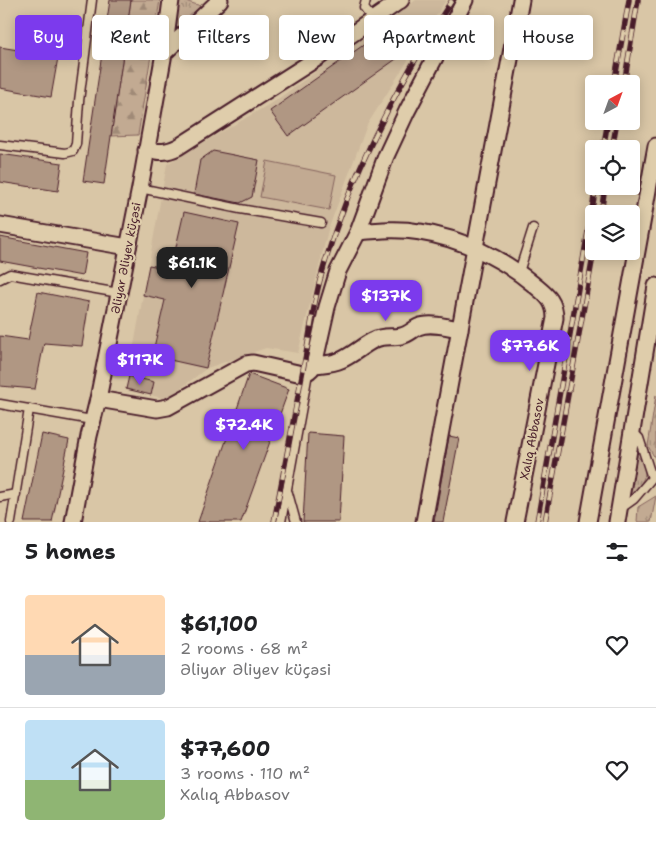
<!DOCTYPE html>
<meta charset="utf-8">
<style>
body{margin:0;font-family:"Shantell Sans",sans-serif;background:#f2f2f2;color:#202124;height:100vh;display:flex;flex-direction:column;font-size:19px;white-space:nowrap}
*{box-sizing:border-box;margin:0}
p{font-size:16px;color:#757577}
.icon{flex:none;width:28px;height:28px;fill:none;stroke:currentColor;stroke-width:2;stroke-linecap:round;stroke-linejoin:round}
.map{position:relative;height:522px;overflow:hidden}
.sheet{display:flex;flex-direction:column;background:#fff;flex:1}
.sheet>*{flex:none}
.top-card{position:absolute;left:15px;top:15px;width:626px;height:45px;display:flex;gap:10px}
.needle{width:32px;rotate:41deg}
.buttons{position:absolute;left:585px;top:75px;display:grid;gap:10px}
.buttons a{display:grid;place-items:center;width:55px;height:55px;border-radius:5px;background:#fff;box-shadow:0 2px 12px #0003;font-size:25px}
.price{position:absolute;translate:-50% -42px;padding:0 11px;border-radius:10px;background:#7c3aed;color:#fff;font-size:16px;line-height:32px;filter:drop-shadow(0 1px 2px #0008)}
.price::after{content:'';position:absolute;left:50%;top:30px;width:15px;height:11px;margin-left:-8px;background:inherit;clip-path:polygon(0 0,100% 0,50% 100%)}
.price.on{background:#222;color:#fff}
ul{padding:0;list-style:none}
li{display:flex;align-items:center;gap:15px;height:125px;padding:0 25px}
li+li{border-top:1px solid #e0e0e0}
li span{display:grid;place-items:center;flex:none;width:140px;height:100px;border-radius:5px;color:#555}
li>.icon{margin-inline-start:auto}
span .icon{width:60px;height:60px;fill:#fffc;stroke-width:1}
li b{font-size:21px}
h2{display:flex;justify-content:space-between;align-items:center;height:60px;padding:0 25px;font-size:21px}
.tag{padding:0 18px;border-radius:5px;background:#fff;box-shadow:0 2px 12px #0003;font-size:18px;line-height:45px}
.tag.on{background:#7c3aed;color:#fff}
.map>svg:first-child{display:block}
.built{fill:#cdb89c}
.grass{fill:url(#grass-tufts);stroke:#86645e}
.forest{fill:url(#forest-firs);stroke:#86645e}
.pitch{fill:#c2aa92;stroke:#86645e}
.building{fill:#b09783;stroke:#4a1f2b}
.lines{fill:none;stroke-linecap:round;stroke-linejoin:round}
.service-casing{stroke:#4a1f2b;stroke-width:11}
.minor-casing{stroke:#4a1f2b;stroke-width:19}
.service{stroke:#dfcdab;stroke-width:8}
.minor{stroke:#dfcdab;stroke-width:15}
.rail-casing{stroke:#4a1f2b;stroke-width:5.5}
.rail{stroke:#dfcdab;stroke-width:4;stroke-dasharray:11;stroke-linecap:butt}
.labels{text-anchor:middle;stroke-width:4.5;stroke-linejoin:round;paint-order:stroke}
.street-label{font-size:12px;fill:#4a1f2b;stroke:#dfcdab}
</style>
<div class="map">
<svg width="656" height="522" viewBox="0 0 656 522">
<defs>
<pattern id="grass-tufts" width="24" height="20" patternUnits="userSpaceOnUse" patternTransform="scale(1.25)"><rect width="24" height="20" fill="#c2aa92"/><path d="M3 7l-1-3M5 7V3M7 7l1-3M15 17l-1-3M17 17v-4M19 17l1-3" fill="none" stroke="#a08a77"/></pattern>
<pattern id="forest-firs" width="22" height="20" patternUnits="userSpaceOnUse" patternTransform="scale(1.25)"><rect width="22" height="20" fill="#c2aa92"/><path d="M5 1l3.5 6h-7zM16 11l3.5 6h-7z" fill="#a08a77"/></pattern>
</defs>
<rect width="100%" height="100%" fill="#d9c6a6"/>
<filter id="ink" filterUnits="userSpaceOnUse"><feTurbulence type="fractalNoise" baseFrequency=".02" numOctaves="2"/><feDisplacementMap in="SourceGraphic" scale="10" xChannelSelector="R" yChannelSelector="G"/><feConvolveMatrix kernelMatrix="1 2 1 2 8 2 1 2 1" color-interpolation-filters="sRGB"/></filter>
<g filter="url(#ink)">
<path class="built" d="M416,0h30l-79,125 -39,105 -30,123 -32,-5 -59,20 -40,31 -41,-10 41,-225 108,-63z"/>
<g class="grass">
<path d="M178,0h7l3,2 13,4 -29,29z"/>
<path d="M656,395v65l-8,-14z"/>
<path d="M636,454c2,3 6,7 8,10 5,14 -7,24 -14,33z"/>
<path d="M656,496l-5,26h-14l1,-15z"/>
</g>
<path class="forest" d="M131,0h29l-22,135 -27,1z"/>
<path class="pitch" d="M267,161l69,14 -7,35 -69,-13z"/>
<g class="building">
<path d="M110,0h21l-27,184 -21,-3z"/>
<path d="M28,23l35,6 -12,68 -51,-9v-41l24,4z"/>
<path d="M389,27l17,25 -118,84 -18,-25z"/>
<path d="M213,151l46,9 -7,37 -12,6 -46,-9 6,-34z"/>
<path d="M0,154l62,9 -4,28 -58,-9z"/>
<path d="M184,212l55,12 -33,144 -54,-12 13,-56 -22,-5 6,-30 22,4z"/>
<path d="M0,237l86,16 -4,23 -82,-15z"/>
<path d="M38,292l51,10 -7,44 -38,-3 -9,46 -35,-3v-50l28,4z"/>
<path d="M249,374l40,15 -48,133h-43z"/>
<path d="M129,376l25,6 -3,13 -25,-6z"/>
<path d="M308,433l36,3 -5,86h-36z"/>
<path d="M42,434l27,6 -17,82h-28z"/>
<path d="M449,436l10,2 -16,84h-9z"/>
</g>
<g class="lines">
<defs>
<g id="service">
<path d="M366,0l-2,8 9,12"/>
<path d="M0,145l65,8 8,-2 3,-7 3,-43 13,-101"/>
<path d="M140,188l100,21 81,14"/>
<path d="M519,272l14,-44"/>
<path d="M0,279l10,-5 109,19"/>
<path d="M0,404l92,16"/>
<path d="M288,493l8,29"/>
<path d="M0,497l16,-3"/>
<path d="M620,509l14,-10 18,-21 -13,-40 -6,-6"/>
<path d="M11,522l18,-113"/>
<path d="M281,522l27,-149"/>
</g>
<g id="minor">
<path d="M164,53l56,-53"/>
<path d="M146,150c14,2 20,3 32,-3l141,-90 82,-57"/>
<path d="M0,225l128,22"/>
<path d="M358,232c21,-2 41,-4 62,0 40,6 82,26 113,52 6,5 13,10 17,16 4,6 5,12 5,18l-40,204"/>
<path d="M314,365c9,-1 19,-1 27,-5 12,-5 22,-15 33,-20 9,-5 18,-2 27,-4 7,-1 11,-6 17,-9 12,-5 29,0 42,2"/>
<path d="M98,399l59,10 11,-2 78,-43 7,-1 49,11c6,-1 9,-4 12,-9l13,-58 11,-36 20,-39 28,-76 21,-45 58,-111"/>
<path d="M73,522l16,-86 9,-37 42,-211 24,-135 7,-53"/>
<path d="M424,522l97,-522"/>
<path d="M588,522l68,-376"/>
<path d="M617,522l39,-236"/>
</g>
</defs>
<use href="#service" class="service-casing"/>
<use href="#minor" class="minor-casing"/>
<use href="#service" class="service"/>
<use href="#minor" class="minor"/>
<defs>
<g id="rail">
<path d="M614,84l15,-84"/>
<path d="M624,84l14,-84"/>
<path d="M603,149l5,-28"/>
<path d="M612,149l5,-28"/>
<path d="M601,214l4,-28"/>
<path d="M274,522c11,-56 21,-112 32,-168 5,-26 8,-55 16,-81 27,-96 76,-190 130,-273"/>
<path d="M537,522l59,-336"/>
<path d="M545,522l49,-271"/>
</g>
</defs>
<use href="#rail" class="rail-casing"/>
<use href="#rail" class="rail"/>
</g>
</g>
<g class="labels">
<g class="street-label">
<text transform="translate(126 258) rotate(-79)" y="4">Əliyar Əliyev küçəsi</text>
<text transform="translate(532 439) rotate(-79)" y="4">Xalıq Abbasov</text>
</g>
</g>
</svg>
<div class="buttons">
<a><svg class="needle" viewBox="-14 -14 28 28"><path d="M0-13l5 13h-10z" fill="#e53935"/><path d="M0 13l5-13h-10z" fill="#757577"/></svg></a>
<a><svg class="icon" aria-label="locate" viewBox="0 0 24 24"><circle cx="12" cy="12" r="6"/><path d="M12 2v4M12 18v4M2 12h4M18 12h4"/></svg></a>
<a><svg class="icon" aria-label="layers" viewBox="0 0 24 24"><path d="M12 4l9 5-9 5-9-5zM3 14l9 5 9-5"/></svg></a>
</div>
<b class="price on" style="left:192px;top:289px">$61.1K</b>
<b class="price" style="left:386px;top:322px">$137K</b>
<b class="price" style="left:530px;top:372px">$77.6K</b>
<b class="price" style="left:140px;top:386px">$117K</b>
<b class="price" style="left:244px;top:451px">$72.4K</b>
<div class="top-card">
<a class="tag on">Buy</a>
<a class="tag">Rent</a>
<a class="tag">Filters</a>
<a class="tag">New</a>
<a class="tag">Apartment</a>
<a class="tag">House</a>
</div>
</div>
<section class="sheet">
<h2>5 homes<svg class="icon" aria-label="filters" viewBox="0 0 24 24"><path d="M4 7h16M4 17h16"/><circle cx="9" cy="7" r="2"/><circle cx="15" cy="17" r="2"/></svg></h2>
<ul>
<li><span style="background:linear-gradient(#ffd9b3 60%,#9aa5b1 0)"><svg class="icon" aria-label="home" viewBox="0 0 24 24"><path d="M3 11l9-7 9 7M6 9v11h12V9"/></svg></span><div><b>$61,100</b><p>2 rooms · 68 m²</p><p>Əliyar Əliyev küçəsi</p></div><svg class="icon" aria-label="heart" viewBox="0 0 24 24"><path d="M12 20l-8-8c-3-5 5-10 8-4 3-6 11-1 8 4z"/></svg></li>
<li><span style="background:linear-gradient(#bfe0f5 60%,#8fb573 0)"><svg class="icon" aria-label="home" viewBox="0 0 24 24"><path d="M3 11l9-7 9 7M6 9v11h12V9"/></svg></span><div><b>$77,600</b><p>3 rooms · 110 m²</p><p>Xalıq Abbasov</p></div><svg class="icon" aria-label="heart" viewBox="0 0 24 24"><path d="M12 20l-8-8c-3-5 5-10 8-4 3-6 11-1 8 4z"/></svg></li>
</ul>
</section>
